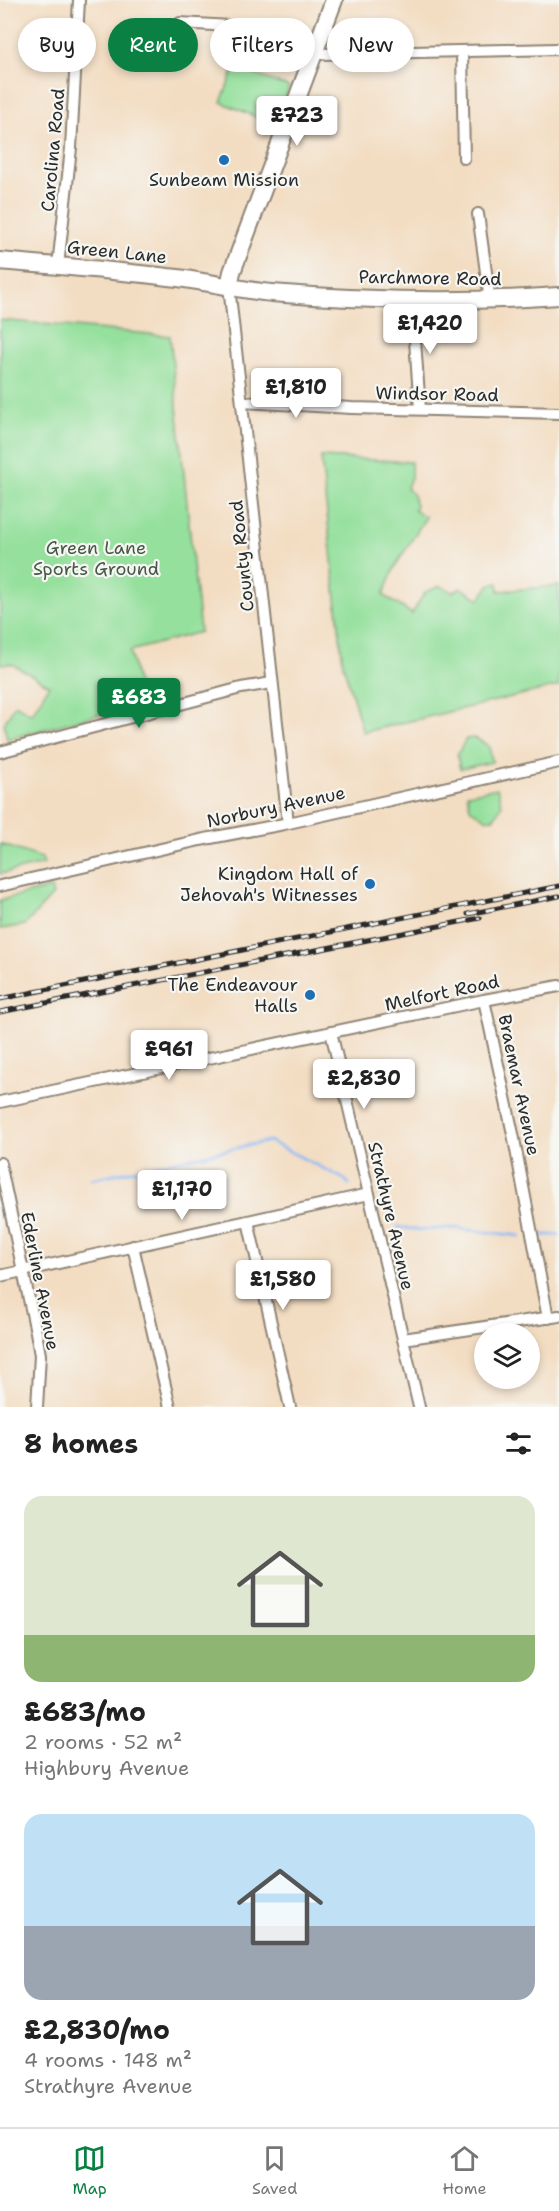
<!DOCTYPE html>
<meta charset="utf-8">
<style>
body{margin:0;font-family:"Shantell Sans",sans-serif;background:#f6f6f6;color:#222;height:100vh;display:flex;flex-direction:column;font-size:22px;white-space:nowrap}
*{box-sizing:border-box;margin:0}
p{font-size:20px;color:#767676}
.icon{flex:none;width:33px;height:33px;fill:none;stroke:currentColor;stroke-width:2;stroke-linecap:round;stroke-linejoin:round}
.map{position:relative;height:1407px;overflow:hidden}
.side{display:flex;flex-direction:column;background:#fff;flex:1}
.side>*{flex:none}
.hud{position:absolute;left:18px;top:18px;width:524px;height:54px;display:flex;gap:12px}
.tools{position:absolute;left:474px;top:1323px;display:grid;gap:12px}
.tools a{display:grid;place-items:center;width:66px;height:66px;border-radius:50%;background:#fff;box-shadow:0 3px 9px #0003;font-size:30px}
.price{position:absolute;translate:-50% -51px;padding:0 14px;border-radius:6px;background:#fff;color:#222;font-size:20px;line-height:39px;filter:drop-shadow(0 2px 3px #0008)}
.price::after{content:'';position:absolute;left:50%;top:36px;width:18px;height:14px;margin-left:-9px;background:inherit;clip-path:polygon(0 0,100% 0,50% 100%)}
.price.active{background:#0b8043;color:#fff}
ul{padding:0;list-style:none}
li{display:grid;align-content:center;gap:12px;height:318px;padding:0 24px}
li span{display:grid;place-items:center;height:186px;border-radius:18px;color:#555}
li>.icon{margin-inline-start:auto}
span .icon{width:108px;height:108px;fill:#fffc;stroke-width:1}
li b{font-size:26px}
h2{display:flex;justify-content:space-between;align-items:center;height:72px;padding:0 24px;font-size:26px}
.pill{padding:0 21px;border-radius:27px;background:#fff;box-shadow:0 3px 9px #0003;font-size:21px;line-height:54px}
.pill.active{background:#0b8043;color:#fff}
.menu{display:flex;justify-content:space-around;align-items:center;height:84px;border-top:2px solid #e0e0e0;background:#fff;font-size:16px;color:#767676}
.menu a{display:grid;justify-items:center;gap:3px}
.menu .active{color:#0b8043}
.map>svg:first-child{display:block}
.green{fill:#94e09c;stroke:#608664;stroke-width:1.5}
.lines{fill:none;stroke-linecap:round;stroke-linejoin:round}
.stream{stroke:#88b8f4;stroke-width:3}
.street-casing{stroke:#8f8476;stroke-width:14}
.secondary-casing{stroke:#8f8476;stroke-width:20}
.street{stroke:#fff;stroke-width:10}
.secondary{stroke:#fff;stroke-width:16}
.rail-casing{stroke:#2b2b2b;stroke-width:5}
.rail{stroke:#f6f6f2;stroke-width:3;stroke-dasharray:9;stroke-linecap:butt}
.poi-dot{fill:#1f6fb2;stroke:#f6f6f2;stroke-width:2}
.labels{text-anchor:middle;stroke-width:4.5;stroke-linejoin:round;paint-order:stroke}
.street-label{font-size:18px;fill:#2b2b2b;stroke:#f6f6f2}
.poi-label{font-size:18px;fill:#2b2b2b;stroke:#f6f6f2;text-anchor:end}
.park-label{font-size:18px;fill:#455847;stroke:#f6f6f2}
</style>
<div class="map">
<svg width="559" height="1407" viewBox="0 0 559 1407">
<rect width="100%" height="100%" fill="#f6f6f2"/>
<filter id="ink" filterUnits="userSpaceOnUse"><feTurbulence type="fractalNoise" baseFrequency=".0167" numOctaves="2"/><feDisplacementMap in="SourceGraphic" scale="12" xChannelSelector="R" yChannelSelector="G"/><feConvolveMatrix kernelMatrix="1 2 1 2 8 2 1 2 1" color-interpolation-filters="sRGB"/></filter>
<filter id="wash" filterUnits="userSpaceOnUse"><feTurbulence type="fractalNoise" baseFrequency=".008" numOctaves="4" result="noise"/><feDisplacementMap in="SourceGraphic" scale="24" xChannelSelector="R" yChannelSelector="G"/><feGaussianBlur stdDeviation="1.35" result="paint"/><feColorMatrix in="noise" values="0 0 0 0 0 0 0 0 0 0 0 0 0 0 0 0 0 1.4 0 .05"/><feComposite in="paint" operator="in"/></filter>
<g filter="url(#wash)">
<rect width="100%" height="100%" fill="#f3ddc2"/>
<g class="green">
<path d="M235,67l54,20 -14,38 -54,-23z"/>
<path d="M0,320l170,16 30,296 -70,19 12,52 -135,36 -3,-15 11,-20 17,10 17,-29 -37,-21h-12z"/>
<path d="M321,457l90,5v15l-4,11 6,7 3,11 -2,4 12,7 -30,48 -13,30 29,19 13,-22 15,-6 13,6 8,-4 19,11 9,-14 9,-2 1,8 60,-5v100l-196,46 -20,-68z"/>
<path d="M475,738l14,8 3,16 -32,7 -3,-14 9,-16z"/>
<path d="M497,788l5,17 -8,13 -8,1 -16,-11 -3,-14z"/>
<path d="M0,844l42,14 2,6 -44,10z"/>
<path d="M51,888l2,7 -28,30 -25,4v-29z"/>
</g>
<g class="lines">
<g class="stream">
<path d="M91,1179l178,-38 75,38 5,5"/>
<path d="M398,1227l22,3 33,-2 67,8"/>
<path d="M543,1235h16"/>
</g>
</g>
</g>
<g filter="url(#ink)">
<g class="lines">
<defs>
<g id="street">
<path d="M180,23l67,4 20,5 52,22 240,-5"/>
<path d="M462,52l2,106"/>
<path d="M478,214l12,87"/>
<path d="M58,266l13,-118 8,-148"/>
<path d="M229,286l59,537"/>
<path d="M412,300l8,109"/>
<path d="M242,402l110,6 207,5"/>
<path d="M0,752l241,-64 31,-5"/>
<path d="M0,886l200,-46 84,-16 275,-62"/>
<path d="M484,1000l29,134 35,184"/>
<path d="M331,1032l88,375"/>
<path d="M0,1102l484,-102 75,-14"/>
<path d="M0,1163l36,169 4,23 -3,52"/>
<path d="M248,1221l42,186"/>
<path d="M133,1246l37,161"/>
<path d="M0,1276l369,-82"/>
<path d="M403,1339l156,-23"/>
</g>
<g id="secondary">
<path d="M0,261c56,5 112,9 168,16 35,3 69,13 104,16 95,8 191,10 287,3"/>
<path d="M229,286l3,-14 102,-272"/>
</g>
</defs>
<use href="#street" class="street-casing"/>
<use href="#secondary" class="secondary-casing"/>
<use href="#street" class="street"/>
<use href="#secondary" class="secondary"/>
<defs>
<g id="rail">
<path d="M468,914l91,-18"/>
<path d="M0,999l559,-113"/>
<path d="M0,1012l480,-94"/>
</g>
</defs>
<use href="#rail" class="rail-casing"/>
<use href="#rail" class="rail"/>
</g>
</g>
<g class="poi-dot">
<circle cx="224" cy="160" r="6"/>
<circle cx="370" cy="884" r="6"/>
<circle cx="310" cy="995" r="6"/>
</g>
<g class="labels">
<g class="street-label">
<text transform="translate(53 150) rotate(-85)" y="6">Carolina Road</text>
<text transform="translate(117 252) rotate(6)" y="6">Green Lane</text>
<text transform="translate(430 278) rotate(1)" y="6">Parchmore Road</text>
<text transform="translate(437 394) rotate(1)" y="6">Windsor Road</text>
<text transform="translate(242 556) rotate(-96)" y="6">County Road</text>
<text transform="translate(276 807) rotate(-12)" y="6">Norbury Avenue</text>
<text transform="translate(442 993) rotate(-12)" y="6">Melfort Road</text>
<text transform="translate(519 1085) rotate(78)" y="6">Braemar Avenue</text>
<text transform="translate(391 1216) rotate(77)" y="6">Strathyre Avenue</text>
<text transform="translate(40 1281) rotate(79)" y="6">Ederline Avenue</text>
</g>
<g class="poi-label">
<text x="224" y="186" text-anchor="middle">Sunbeam Mission</text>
<text x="358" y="880">Kingdom Hall of<tspan x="358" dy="21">Jehovah's Witnesses</tspan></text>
<text x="298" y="991">The Endeavour<tspan x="298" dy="21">Halls</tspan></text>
</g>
<g class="park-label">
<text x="96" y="554">Green Lane<tspan x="96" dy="21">Sports Ground</tspan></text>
</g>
</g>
</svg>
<div class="tools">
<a><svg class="icon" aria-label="layers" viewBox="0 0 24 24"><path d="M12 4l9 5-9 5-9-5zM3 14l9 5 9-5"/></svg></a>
</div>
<b class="price" style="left:297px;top:147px">£723</b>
<b class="price" style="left:430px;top:355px">£1,420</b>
<b class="price" style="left:296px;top:419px">£1,810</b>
<b class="price active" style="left:139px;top:729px">£683</b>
<b class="price" style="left:169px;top:1081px">£961</b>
<b class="price" style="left:364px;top:1110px">£2,830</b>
<b class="price" style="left:182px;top:1221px">£1,170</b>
<b class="price" style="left:283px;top:1311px">£1,580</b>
<div class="hud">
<a class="pill">Buy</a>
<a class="pill active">Rent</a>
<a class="pill">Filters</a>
<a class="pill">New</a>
</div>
</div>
<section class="side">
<h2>8 homes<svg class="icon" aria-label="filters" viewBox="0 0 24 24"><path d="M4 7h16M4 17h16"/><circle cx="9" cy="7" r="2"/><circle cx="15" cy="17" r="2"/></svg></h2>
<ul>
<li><span style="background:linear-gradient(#dfe7d0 75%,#8fb573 0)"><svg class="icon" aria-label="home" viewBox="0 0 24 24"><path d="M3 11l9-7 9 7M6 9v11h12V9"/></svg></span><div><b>£683/mo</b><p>2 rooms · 52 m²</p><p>Highbury Avenue</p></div></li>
<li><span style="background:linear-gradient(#bfe0f5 60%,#9aa5b1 0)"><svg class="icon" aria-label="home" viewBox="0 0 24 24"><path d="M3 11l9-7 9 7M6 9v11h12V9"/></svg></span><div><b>£2,830/mo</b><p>4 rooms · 148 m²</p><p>Strathyre Avenue</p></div></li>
</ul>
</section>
<nav class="menu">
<a class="active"><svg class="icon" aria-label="map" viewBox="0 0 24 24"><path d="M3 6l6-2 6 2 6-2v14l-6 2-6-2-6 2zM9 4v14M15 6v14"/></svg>Map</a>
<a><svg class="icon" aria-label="saved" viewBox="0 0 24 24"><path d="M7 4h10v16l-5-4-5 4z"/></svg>Saved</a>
<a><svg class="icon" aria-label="home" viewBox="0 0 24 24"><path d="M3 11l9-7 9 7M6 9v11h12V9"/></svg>Home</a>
</nav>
